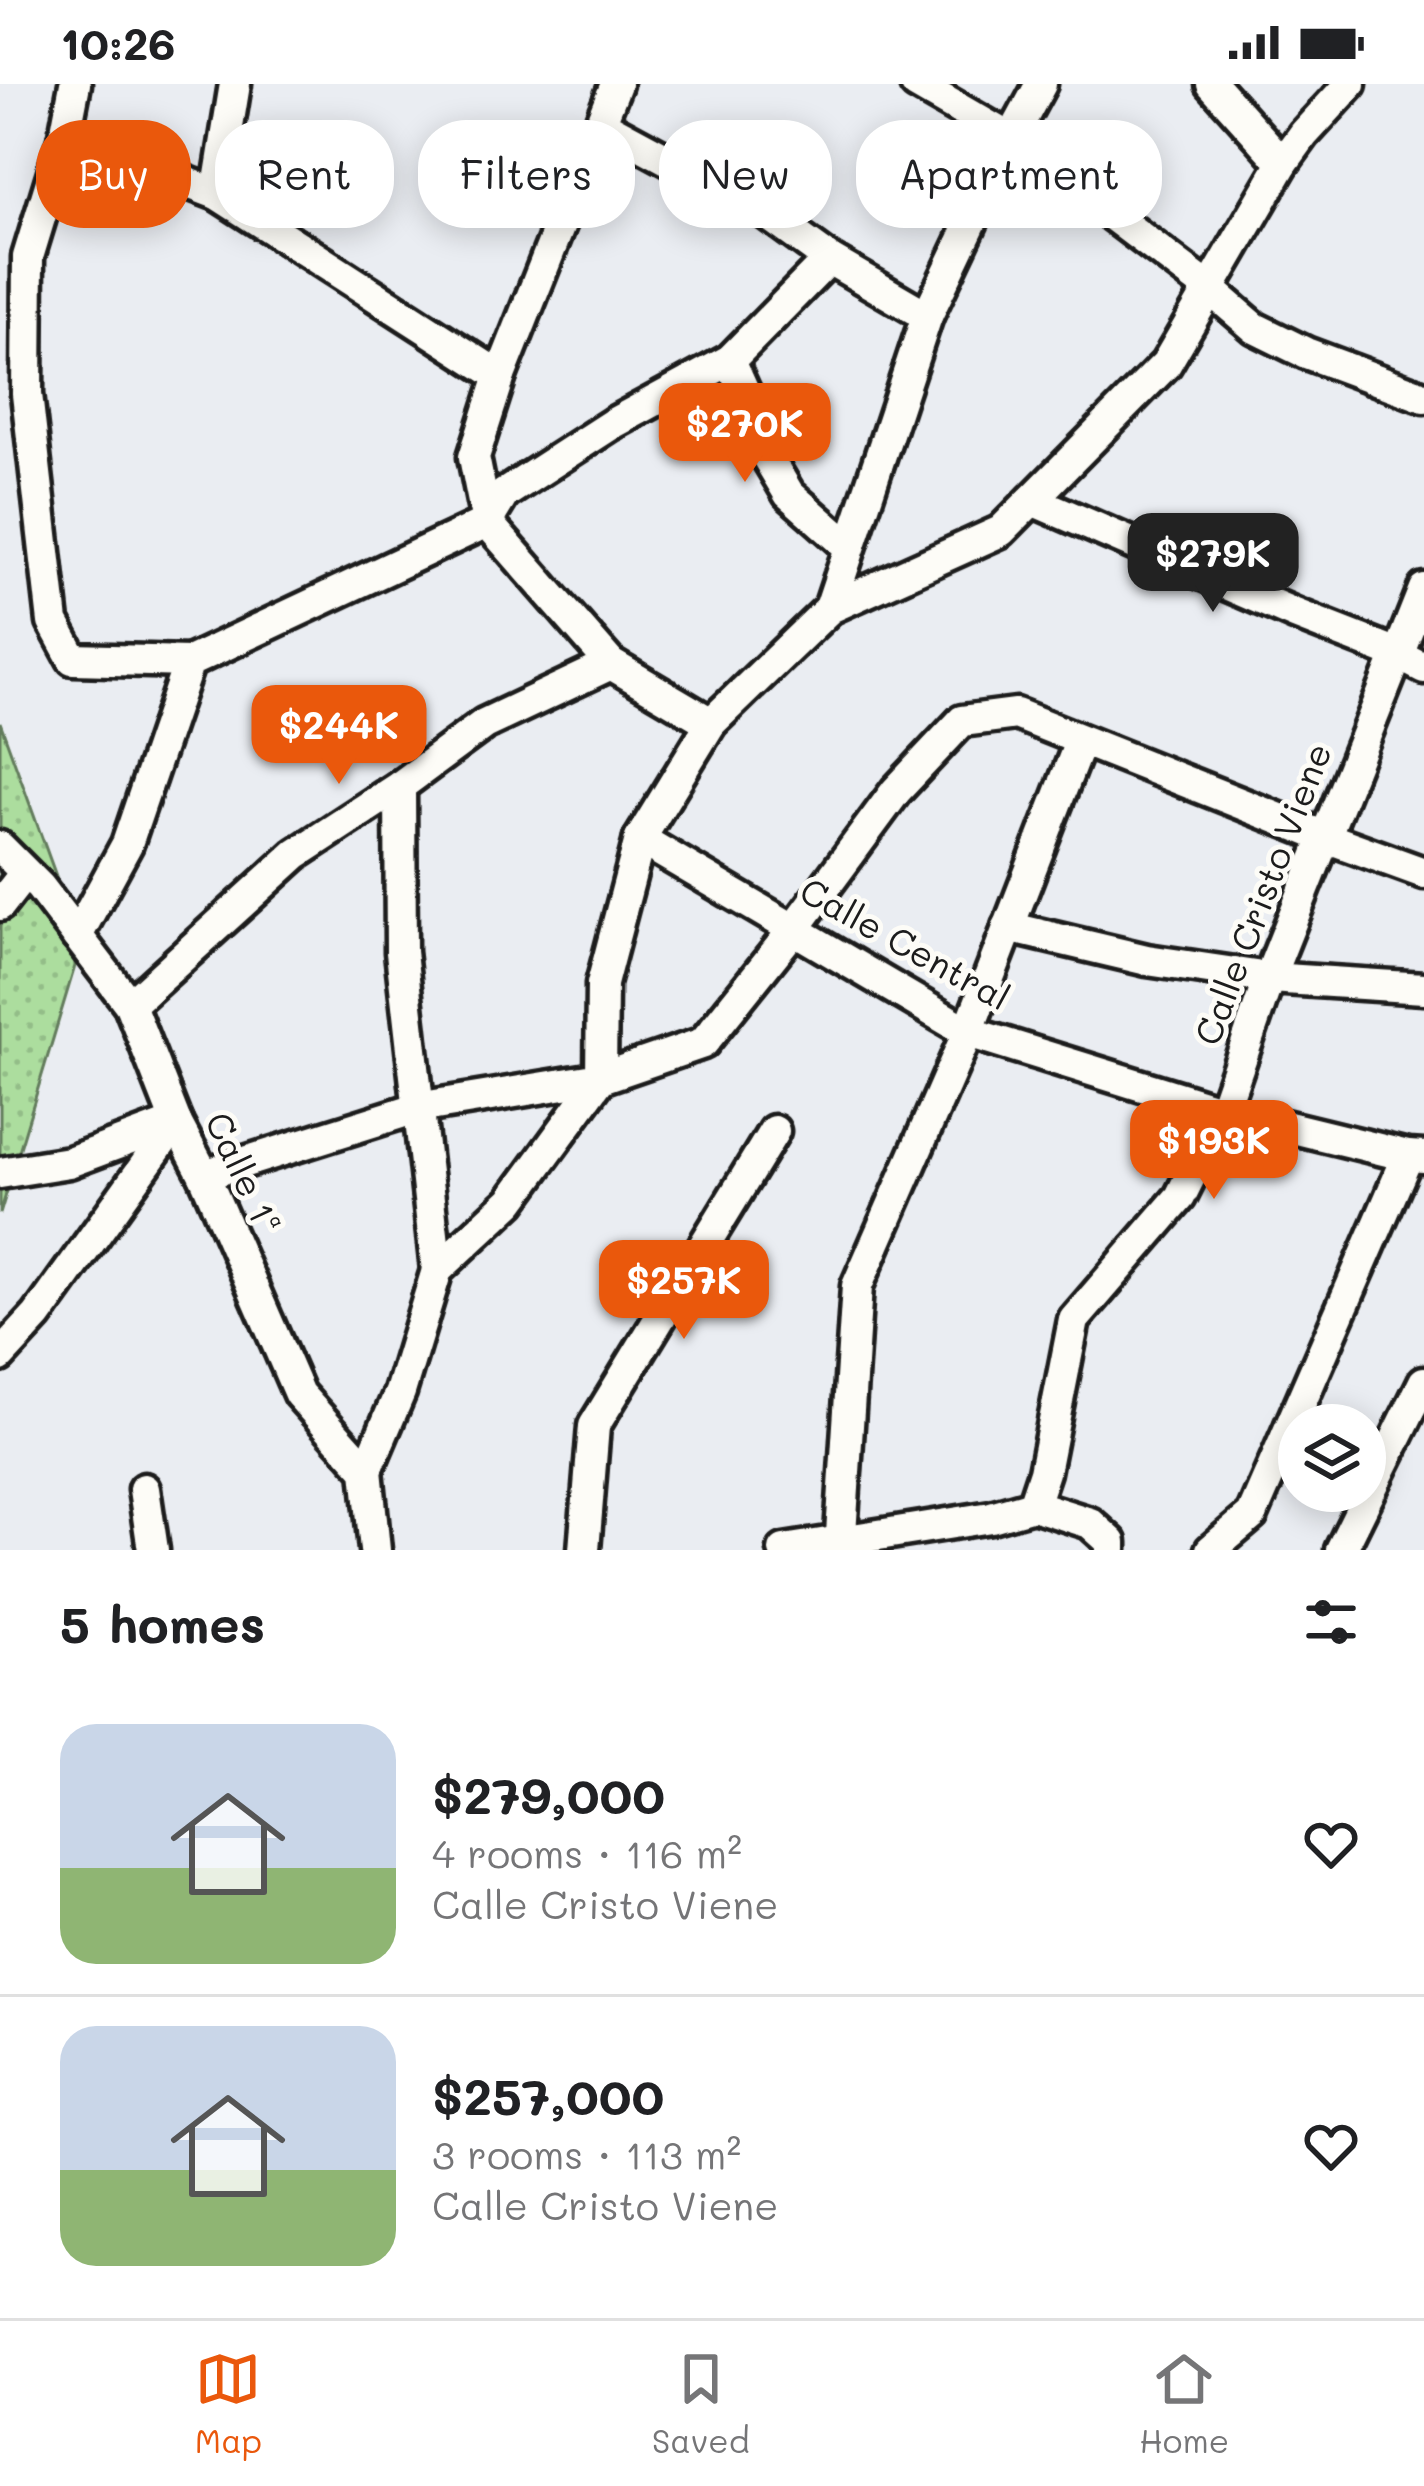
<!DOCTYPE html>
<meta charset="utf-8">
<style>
body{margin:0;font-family:Mali,sans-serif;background:#f6f6f6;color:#202124;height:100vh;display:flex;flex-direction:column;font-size:45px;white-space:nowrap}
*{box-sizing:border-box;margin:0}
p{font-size:39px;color:#757577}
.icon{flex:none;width:66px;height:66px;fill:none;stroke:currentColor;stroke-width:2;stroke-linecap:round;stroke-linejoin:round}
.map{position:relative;height:1466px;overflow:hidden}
.side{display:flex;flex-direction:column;background:#fff;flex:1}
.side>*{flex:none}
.guide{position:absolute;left:36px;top:36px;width:1353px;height:108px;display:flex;gap:24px}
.controls{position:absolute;left:1278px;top:1320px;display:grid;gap:24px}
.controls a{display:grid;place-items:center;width:108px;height:108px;border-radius:50%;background:#fff;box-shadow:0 6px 30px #0003;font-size:60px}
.price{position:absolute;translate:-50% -102px;padding:0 27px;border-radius:24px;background:#ea580c;color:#fff;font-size:39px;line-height:78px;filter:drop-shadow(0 3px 6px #0008)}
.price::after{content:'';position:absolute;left:50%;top:72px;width:36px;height:27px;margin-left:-18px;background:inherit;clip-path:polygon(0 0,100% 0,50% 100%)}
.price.current{background:#222;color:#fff}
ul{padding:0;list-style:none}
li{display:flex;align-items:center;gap:36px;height:300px;padding:0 60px}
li+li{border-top:3px solid #e0e0e0}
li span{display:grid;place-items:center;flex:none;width:336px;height:240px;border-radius:36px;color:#555}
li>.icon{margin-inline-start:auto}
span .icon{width:144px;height:144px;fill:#fffc;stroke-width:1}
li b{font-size:51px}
h2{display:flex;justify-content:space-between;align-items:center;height:144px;padding:0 60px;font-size:51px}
.pill{padding:0 42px;border-radius:48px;background:#fff;box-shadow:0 6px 30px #0003;font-size:42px;line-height:108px}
.pill.current{background:#ea580c;color:#fff}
.status{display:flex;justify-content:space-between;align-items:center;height:84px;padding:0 60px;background:#fff;direction:ltr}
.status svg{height:33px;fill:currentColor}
.dock{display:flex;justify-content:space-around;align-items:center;height:168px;border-top:3px solid #e0e0e0;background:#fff;font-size:33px;color:#757577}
.dock a{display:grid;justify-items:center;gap:6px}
.dock .current{color:#ea580c}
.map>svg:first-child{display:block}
.park{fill:url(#park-dots);stroke:#647c5d;stroke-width:3}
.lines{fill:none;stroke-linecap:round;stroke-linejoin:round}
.street-casing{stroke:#1c1c1c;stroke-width:39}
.street{stroke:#fdfcf7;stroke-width:30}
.labels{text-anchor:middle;stroke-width:10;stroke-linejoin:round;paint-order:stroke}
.street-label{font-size:36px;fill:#1c1c1c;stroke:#fdfcf7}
</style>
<div class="status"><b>10:26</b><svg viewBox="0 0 49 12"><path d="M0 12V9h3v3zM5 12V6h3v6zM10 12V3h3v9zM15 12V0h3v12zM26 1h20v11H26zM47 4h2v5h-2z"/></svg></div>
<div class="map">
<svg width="1424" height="1466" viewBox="0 0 1424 1466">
<defs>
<pattern id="park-dots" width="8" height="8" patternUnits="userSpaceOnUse" patternTransform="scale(3)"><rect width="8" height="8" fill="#acdd9e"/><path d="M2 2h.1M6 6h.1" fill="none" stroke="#93bd88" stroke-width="1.8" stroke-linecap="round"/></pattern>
</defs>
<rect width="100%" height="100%" fill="#eaedf2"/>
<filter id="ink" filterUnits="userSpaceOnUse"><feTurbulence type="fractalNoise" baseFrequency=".00833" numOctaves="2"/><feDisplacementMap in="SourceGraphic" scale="24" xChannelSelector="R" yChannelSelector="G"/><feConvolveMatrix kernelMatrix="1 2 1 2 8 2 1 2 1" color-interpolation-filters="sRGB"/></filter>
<g filter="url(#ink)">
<path class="park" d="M0,638l69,190 5,24 1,30 -75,248z"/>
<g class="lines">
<defs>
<g id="street">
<path d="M75,0l-10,52 -37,121 -1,137 26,228 20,37 116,3"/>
<path d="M916,0l95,55 200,151 44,38 51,25 118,44"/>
<path d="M1212,0l71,79"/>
<path d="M602,40l158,85 69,50 98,57"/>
<path d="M65,52l152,58 283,182"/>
<path d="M217,110l18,-110"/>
<path d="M730,276l19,42 8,38 32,54 60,53"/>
<path d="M1032,416l263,114 102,40 27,14"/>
<path d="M830,524l97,-292 84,-177 30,-55"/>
<path d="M711,639l-100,-59 -124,-142 17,-28 108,-70 118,-64 99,-101"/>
<path d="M400,702l1,166 36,318"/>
<path d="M640,755l328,193 255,79 185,45 16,1"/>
<path d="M0,763l40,40 90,118 46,117 28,53 95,219 68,76 8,80"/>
<path d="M0,821l25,-32"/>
<path d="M1008,843l139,33 122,18 155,10"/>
<path d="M77,852l50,-92 62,-182 298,-140 -13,-65 26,-81 116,-292"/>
<path d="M130,921l166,-151 104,-68 84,-62 127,-60"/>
<path d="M0,1089l69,-11 107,-40"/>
<path d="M204,1091l213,-67 184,-30 102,-35 92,-115 101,-137 66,-70 54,-7 309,123 99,36"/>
<path d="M0,1272l37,-40 139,-194"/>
<path d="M367,1386l33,-78 37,-122 74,-69 90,-123 1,-94 38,-145 71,-116 119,-115 171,-77 165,-167 117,-201 21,-29 46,-50"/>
<path d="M144,1405l9,61"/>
<path d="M1033,1421l57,18 21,19v8"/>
<path d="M584,1466l10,-124 180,-295"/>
<path d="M784,1466l207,-33 42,-12 11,-33 30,-152 106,-123 43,-86 46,-133 155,-389"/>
<path d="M840,1466l17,-264 111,-254 112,-290"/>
<path d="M1211,1466l41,-35 156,-359"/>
<path d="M1341,1466l83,-168"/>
</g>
</defs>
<use href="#street" class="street-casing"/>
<use href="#street" class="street"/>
</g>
</g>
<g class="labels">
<g class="street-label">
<text transform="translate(1263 810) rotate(-69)" y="13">Calle Cristo Viene</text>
<text transform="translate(905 860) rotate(29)" y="13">Calle Central</text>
<text transform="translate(243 1089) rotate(65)" y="13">Calle 1ª</text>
</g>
</g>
</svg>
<div class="controls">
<a><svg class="icon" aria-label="layers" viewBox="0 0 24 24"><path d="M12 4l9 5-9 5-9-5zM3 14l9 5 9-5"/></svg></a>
</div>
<b class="price" style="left:745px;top:401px">$270K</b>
<b class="price current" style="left:1213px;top:531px">$279K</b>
<b class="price" style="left:339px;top:703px">$244K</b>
<b class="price" style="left:1214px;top:1118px">$193K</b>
<b class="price" style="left:684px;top:1258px">$257K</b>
<div class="guide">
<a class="pill current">Buy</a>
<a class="pill">Rent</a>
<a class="pill">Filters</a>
<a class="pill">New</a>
<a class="pill">Apartment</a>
</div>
</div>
<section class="side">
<h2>5 homes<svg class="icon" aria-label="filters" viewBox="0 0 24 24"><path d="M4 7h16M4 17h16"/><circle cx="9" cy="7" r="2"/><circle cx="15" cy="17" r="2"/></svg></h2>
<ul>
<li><span style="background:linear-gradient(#c9d6e8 60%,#8fb573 0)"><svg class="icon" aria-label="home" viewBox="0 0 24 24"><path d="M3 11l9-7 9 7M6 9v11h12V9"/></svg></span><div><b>$279,000</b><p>4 rooms · 116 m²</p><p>Calle Cristo Viene</p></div><svg class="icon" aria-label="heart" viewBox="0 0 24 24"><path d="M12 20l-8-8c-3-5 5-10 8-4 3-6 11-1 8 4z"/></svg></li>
<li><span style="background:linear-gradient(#c9d6e8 60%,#8fb573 0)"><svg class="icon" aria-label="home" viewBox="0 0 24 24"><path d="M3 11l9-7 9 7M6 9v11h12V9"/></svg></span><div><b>$257,000</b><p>3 rooms · 113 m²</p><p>Calle Cristo Viene</p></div><svg class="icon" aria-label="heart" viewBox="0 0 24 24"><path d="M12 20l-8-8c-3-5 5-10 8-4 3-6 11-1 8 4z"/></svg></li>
</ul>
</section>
<nav class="dock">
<a class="current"><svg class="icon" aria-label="map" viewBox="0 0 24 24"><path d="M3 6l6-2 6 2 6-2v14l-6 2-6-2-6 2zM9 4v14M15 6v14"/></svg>Map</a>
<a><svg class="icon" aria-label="saved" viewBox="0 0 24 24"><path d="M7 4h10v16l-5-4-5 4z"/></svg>Saved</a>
<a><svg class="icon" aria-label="home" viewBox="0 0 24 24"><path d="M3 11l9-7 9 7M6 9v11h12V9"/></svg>Home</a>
</nav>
